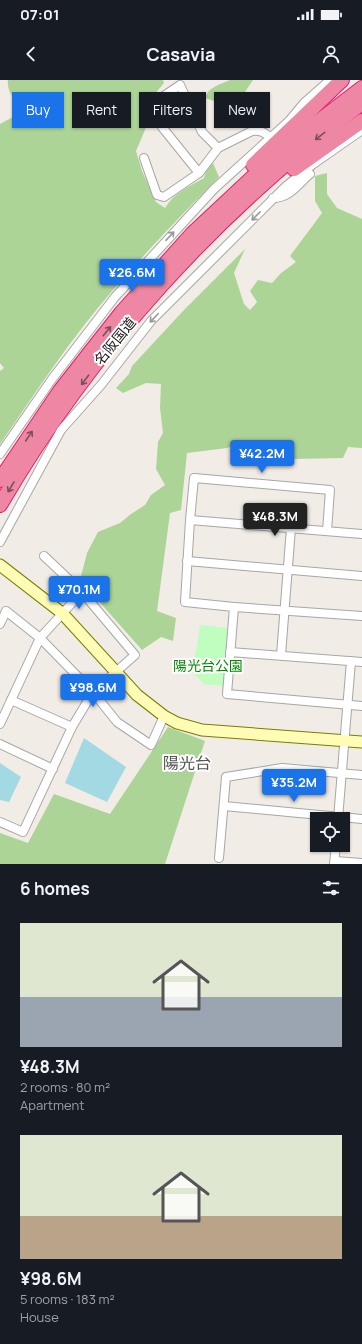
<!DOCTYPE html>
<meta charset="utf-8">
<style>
body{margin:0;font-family:Manrope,"Noto Sans JP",sans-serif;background:#20242c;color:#f1f3f6;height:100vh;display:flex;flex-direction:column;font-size:15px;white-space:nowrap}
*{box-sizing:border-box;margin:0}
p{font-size:13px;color:#9ea1a6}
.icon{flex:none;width:22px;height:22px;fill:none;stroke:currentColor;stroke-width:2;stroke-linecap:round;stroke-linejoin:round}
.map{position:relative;height:784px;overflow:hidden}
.sheet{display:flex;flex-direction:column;background:#171b24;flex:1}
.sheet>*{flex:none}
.hud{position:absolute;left:12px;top:12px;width:338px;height:36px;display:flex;gap:8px}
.controls{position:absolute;left:310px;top:732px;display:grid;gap:8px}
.controls a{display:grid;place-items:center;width:40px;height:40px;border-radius:0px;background:#171b24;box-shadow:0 1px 3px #0004;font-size:20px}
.price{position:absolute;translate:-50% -34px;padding:0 9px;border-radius:4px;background:#1a73e8;color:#fff;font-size:13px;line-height:26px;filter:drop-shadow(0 1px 2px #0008)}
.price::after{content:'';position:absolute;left:50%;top:24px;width:12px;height:9px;margin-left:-6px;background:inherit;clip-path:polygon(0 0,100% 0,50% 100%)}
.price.on{background:#222;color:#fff}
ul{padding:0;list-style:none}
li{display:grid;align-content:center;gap:8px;height:212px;padding:0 20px}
li span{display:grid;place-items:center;height:124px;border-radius:0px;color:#555}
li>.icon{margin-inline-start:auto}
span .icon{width:72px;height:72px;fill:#fffc;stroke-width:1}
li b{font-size:17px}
h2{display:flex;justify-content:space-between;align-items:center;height:48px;padding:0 20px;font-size:17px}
.chip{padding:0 14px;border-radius:0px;background:#171b24;box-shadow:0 1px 3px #0004;font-size:14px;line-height:36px}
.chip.on{background:#1a73e8;color:#fff}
.status{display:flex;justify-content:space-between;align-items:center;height:28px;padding:0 20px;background:#171b24;direction:ltr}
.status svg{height:11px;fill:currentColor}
header{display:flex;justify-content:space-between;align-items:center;height:52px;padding:0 20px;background:#171b24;font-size:18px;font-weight:700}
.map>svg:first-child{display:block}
.forest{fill:#add497}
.park{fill:#bffebf}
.water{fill:#a2d9e2}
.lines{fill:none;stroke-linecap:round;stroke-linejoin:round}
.street-casing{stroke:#a7a7a7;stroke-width:10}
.secondary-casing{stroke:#7a7d00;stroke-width:13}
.highway-casing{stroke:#ea1771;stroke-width:16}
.street{stroke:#fff;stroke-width:8}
.secondary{stroke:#fffdb5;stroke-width:11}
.highway{stroke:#ee87a3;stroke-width:14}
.oneway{stroke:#7d4e5b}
.oneway2{stroke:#9b9b9b}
.labels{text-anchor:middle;stroke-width:4;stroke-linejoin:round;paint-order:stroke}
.street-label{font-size:14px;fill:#202020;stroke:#fff}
.park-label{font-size:14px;fill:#028902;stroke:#fff}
.quarter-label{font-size:16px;fill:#535353;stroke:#fff}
</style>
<div class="status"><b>07:01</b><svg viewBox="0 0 49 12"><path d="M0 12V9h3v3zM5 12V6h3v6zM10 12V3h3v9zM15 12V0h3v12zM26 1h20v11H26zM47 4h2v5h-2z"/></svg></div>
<header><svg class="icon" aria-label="back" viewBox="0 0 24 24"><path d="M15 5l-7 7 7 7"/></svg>Casavia<svg class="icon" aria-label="person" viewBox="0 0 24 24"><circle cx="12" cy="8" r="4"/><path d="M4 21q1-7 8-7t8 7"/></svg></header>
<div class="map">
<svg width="362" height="784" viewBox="0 0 362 784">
<rect width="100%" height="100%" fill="#f1ece5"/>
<g class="forest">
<path d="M8,0h155l1,3 -11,13 -5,27 -12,28 6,20 14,31 9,6c9,-15 25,-22 39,-30l2,-7 7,-8 6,14c-36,36 -72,74 -106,113 -42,48 -77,102 -113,154v-73l4,-3 -4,-5v-239l13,-7 -1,-10 3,-7c-5,-6 -8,-13 -7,-20z"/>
<path d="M230,0h23l-16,24 -7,-1 -6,4 -3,-7 -7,1 -9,-3c3,-11 16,-14 25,-18z"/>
<path d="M327,93v21l10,14 25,11v229l-14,-1 -5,11 -50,1 -16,-13 -30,-5 -20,7 -40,5 -6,57 -11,3 -13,98 19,7 -3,23 -12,-4 -19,13 -62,-70 7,-27 11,-21 22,-9 11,-9 14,-9 6,-10 14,-10 -9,-16 2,-27 5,-9 -3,-25 1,-24 -15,-1 -23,10 -7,-5 13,-14 3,-8 51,-55 62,-62 -11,24 10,31 6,6 7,-8 -7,-11 8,-11 14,3 9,-10 15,-11 -6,-6 32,-43 -7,-12v-25z"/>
<path d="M168,647l37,14 -40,123h-165v-31l28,10 26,-49 56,20z"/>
</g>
<path class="park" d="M200,545l28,3 -5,58 -19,-2 -13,-13 6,-24z"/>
<g class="water">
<path d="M84,658l42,29 -19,35 -42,-19z"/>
<path d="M0,683l21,14 -12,25 -9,-2z"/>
</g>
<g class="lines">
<defs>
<g id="street">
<path d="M144,78l13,37 7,2 35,-24 19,-25 34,-17c8,-1 12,1 18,6"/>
<path d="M199,93l-37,-46 -8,-17 1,-8 25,-17 22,47 16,16"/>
<path d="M273,118c17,0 25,-14 37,-24"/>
<path d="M0,374l52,-75 63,-82 99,-108 75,-68 15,-18 26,-23"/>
<path d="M190,440l172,14"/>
<path d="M327,451l3,-41 -136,-12 -4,42 -5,82 49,5 -7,87 135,12"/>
<path d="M0,462l61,-112 40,-45 50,-64 134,-134 27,-22 50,-35"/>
<path d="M187,481l175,15"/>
<path d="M234,527l128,9"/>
<path d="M0,544l6,-13 34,27 53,54 24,30 34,23 13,-29"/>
<path d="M230,572l132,10"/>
<path d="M281,575l10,-127"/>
<path d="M11,620l61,27"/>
<path d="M0,644l40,-86 42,-46"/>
<path d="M0,664l53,25"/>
<path d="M224,726l138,13"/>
<path d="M338,739l13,-158"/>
<path d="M0,742l23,10 49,-105 21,-35 42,-37 -53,-63 -38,-36"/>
<path d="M219,778l7,-81 56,-9 80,7"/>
<path d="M335,781l27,2"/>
<path d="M334,784l2,-19"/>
</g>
<path id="secondary" d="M0,485l62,48 75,82 27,21 13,7 25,7 160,12"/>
<g id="highway">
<path d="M253,85l89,-85"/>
<path d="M294,89l68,-48"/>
<path d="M0,400l60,-89 32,-41 30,-38 71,-79 77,-72 36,-30 56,-43"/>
<path d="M0,425c91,-156 217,-294 362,-402"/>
</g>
</defs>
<use href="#street" class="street-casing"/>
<use href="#secondary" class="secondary-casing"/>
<use href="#highway" class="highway-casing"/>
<use href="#street" class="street"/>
<use href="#secondary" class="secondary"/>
<use href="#highway" class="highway"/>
</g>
<defs><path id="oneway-shaft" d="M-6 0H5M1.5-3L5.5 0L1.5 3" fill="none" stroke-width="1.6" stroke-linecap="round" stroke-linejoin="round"/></defs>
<g class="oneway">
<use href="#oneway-shaft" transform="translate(320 56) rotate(142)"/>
<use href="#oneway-shaft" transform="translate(107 251) rotate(-51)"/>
<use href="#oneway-shaft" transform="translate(85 300) rotate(127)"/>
<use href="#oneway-shaft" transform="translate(29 356) rotate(-56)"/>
<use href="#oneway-shaft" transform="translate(11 407) rotate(121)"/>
</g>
<g class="oneway2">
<use href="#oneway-shaft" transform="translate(256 136) rotate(135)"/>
<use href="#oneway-shaft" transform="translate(170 156) rotate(-47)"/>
<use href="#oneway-shaft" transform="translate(154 238) rotate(134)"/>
</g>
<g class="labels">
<g class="street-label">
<text transform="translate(115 261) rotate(-51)" y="5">名阪国道</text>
</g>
<g class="park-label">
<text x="208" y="591">陽光台公園</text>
</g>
<g class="quarter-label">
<text x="187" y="689">陽光台</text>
</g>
</g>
</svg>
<div class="controls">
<a><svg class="icon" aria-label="locate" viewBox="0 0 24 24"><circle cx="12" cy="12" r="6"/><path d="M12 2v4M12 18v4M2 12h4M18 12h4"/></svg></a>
</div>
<b class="price" style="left:132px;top:213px">¥26.6M</b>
<b class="price" style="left:262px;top:394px">¥42.2M</b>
<b class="price on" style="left:275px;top:457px">¥48.3M</b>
<b class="price" style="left:79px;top:530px">¥70.1M</b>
<b class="price" style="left:93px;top:628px">¥98.6M</b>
<b class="price" style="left:294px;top:723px">¥35.2M</b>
<div class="hud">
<a class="chip on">Buy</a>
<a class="chip">Rent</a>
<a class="chip">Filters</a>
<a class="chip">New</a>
</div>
</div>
<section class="sheet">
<h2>6 homes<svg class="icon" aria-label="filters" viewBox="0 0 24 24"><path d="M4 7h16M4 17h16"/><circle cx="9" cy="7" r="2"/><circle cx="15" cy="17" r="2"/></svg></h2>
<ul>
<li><span style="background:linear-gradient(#dfe7d0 60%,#9aa5b1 0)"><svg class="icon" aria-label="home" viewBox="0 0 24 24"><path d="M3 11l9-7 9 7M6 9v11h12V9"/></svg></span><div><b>¥48.3M</b><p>2 rooms · 80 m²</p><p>Apartment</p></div></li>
<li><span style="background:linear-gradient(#dfe7d0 65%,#b9a48a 0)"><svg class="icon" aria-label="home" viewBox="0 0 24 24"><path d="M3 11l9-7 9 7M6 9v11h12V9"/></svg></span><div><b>¥98.6M</b><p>5 rooms · 183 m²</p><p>House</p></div></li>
</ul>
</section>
